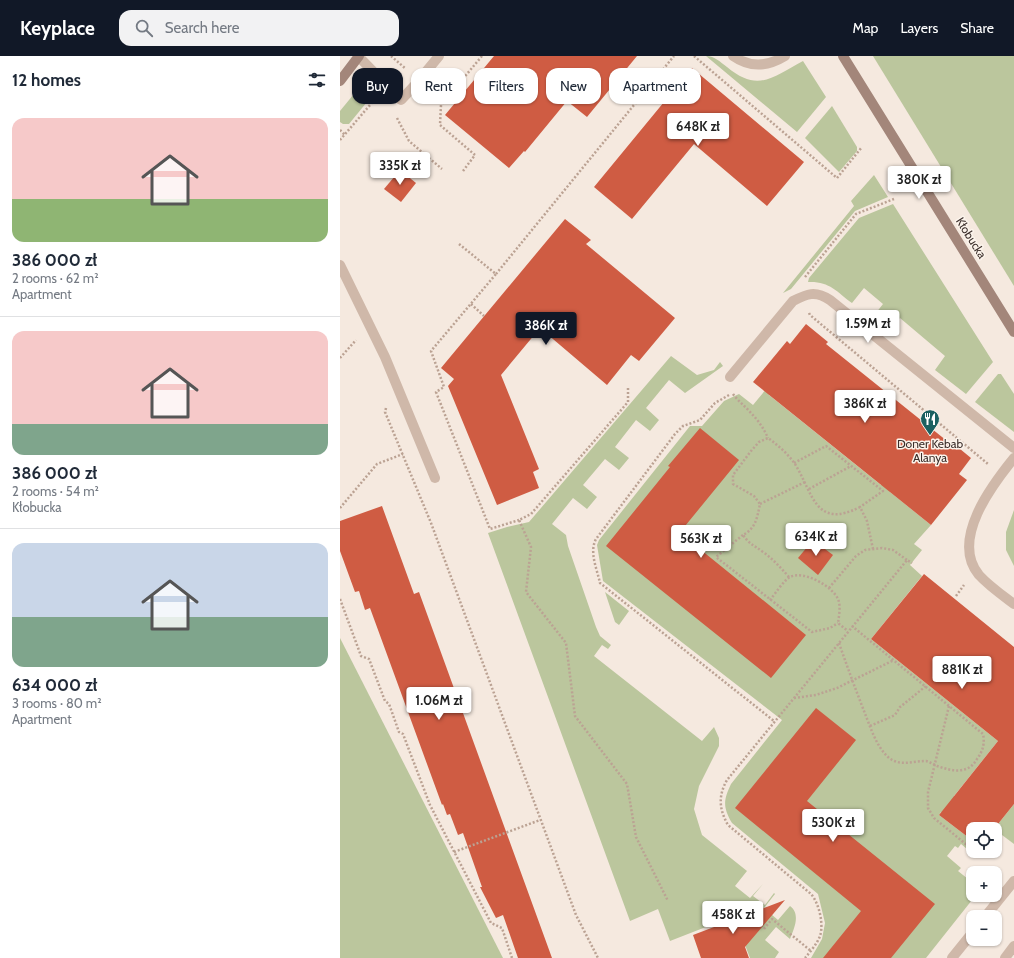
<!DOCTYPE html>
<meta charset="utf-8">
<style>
body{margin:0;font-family:Cabin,sans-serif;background:#f2f2f3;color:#1f2937;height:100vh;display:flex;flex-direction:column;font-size:15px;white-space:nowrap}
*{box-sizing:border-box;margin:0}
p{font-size:13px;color:#747a83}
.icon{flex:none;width:22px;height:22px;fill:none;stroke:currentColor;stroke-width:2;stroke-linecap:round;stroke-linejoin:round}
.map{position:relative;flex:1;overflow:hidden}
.details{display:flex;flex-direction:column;background:#fff;width:340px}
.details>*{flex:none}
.hud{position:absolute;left:12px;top:12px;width:380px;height:36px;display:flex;gap:8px}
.fabs{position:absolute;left:626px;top:766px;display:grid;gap:8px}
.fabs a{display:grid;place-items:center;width:36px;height:36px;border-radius:8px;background:#fff;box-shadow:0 1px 3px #0004;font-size:20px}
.price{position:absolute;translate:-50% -34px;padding:0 9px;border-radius:4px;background:#fff;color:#222;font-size:13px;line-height:26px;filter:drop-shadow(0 1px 2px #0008)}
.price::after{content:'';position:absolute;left:50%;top:24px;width:12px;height:9px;margin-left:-6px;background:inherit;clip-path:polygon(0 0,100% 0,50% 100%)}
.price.on{background:#111827;color:#fff}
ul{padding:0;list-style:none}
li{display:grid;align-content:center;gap:8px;height:212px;padding:0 12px}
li+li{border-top:1px solid #e0e1e3}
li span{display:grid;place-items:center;height:124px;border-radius:12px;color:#555}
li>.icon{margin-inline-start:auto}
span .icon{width:72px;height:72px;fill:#fffc;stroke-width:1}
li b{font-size:17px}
h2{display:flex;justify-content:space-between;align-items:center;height:48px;padding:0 12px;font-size:17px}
.pill{padding:0 14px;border-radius:12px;background:#fff;box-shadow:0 1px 3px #0004;font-size:14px;line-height:36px}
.pill.on{background:#111827;color:#fff}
header{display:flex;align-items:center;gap:24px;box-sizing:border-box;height:56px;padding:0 20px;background:#111827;color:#fff}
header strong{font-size:19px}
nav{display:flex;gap:22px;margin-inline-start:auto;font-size:14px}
.search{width:280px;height:36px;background:#f2f2f3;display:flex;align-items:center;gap:10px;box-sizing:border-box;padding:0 14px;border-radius:12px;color:#747a83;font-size:15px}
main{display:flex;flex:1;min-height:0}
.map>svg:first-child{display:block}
.green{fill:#bbc69d}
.building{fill:#cf5c43}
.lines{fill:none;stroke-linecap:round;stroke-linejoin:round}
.path{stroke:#bba293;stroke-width:2.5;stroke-dasharray:2 2;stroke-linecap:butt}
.lane{stroke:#cfb8a9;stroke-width:10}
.street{stroke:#cfb8a9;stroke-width:10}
.secondary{stroke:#a3867a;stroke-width:10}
.labels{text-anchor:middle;stroke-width:3;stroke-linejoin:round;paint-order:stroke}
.street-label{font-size:12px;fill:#3b2e2a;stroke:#fcf4ec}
.poi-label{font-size:12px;fill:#3b2e2a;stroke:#fcf4ec}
</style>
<header>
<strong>Keyplace</strong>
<div class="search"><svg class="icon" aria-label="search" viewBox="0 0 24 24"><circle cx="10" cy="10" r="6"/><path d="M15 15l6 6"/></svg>Search here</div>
<nav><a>Map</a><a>Layers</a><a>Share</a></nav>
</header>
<main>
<section class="details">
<h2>12 homes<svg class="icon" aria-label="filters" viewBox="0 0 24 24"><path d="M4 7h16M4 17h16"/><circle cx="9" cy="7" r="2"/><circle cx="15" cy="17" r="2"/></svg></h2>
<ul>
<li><span style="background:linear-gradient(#f6c9c9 65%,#8fb573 0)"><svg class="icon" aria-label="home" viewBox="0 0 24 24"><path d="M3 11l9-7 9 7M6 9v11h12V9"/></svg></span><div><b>386 000 zł</b><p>2 rooms · 62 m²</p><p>Apartment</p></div></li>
<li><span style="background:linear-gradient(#f6c9c9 75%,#7fa58c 0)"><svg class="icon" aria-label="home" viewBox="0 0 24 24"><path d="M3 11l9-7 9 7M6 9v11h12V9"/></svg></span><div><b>386 000 zł</b><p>2 rooms · 54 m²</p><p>Kłobucka</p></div></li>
<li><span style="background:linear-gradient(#c9d6e8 60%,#7fa58c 0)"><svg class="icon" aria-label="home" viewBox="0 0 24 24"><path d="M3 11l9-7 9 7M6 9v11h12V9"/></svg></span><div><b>634 000 zł</b><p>3 rooms · 80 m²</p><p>Apartment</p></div></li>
</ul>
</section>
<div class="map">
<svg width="674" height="902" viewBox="0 0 674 902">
<rect width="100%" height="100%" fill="#f5e9df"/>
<g class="green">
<path d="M366,0c9,0 14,6 21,11 31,26 46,10 76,-6l23,36 -29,35z"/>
<path d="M533,0h141v230z"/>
<path d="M27,28l13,2 -31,38h-6l-3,-2v-11l18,-22z"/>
<path d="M492,50l25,41v4l-18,21 -34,-34z"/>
<path d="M534,119l14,22 -33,14 -64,78 -8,4 71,-87 -3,-5z"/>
<path d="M553,148l100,158 -27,32 -31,-24 10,-14 -45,-38 -12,14 -16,-14 11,-14 -19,-16 -12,15c-16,-12 -23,-22 -44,-21l1,-4 50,-60z"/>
<path d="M331,300l26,19 17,-5 6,-8 3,4 -38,27 -16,-13 -23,28 13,12 -9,11 -14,-11 -21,27 14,11 -10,12 -14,-11 -22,26 14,12 -10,12 -14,-11 -21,26 14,11 2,11 28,81 4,9 11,9 -3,4 -6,-4 -8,11 108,85 12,-14 5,11v8l-20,40 -5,23 8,26 45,36 -12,15 15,12 13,-14 -10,12 12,9 9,-12 1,1 -11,14 14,12 12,-14c11,8 4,23 0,33l-14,-12 -11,13 14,12 -4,6h-25l-16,-42 -64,25 -12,-32 -28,12 -142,-388 19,-6 22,-5z"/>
<path d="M658,318h3l13,20v38l-39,-30z"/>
<path d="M427,332l2,7 112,90 4,-4 5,11 41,33 -17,19 8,6 -12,15 12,11 -51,63 127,102 -44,55 35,28 -16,5 -32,-17 -2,3 34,26v10h3l-3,3 -12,-10 -3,4 -3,-2 -8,10 14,12 -3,3 15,12v12h3l-50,63h-115l11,-19 3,-16 -7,-29 -86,-71c-9,-16 -9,-22 -1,-39l51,-64 -179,-139 -6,-36 2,-5 91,-114h12l22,-25 15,-7 14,11z"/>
<path d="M674,454v56l-8,-16v-18z"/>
<path d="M265,536l24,19 -10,14 -4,-3z"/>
<path d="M0,582l163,320h-163z"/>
<path d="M674,748v40l-20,-15z"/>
</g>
<g class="building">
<path d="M154,0h143l-50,61 -20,-16 -42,51 -1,-1 -15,17 -64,-53z"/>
<path d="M352,12l112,94 -37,44 -73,-62 -62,75 -38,-32z"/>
<path d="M60,114l16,13 -15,19 -17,-13z"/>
<path d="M225,163l26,21 -5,4 89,74 -36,43 -8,-6 -24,30 -67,-57 -39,47 38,94 -6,3 6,16 -42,17 -49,-119 6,-7 -13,-11z"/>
<path d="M466,268l22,18 -2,2 126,101 2,-1 17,14 -12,16 8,6 -36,45 -178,-143 34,-41 3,3z"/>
<path d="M360,372l39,32 -58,71 5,4 -1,2 121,98 -35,43 -165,-132 64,-79 -2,-1z"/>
<path d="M42,450l32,88 5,-2 133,366h-34l-15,-43 -7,3 -16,-31h2l-19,-54 -5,2 -8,-21 -3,1 -4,-11 -1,1 -72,-197 -5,2 -6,-19 -4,1 -15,-41v-30z"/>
<path d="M473,484l20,15 -15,20 -20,-17z"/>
<path d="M584,518l90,73v157l-20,25h-21v12l-34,-26 59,-74 -127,-102z"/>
<path d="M476,652l40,32 -49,61 128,103 -44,54h-68l38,-47 -126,-103z"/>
<path d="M445,844l-40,47 4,11h-48l-8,-23z"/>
</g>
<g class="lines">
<g class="path">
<path d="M51,0l15,13"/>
<path d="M354,0l143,122 25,-31"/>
<path d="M92,36l12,10"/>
<path d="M57,62l12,23 33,28"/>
<path d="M0,74l5,5"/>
<path d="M0,84l36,-42"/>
<path d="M123,115l12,-16 -35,-30 1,-20 41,-49"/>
<path d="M119,188l37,30 -65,77 13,36 -8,5 54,137 29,-9"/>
<path d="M156,218l178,-218"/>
<path d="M465,221l51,-63 38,-15"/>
<path d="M131,248l13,12"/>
<path d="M469,257l1,2 178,149"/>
<path d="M0,302l16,-18"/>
<path d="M288,332v14l-97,112 -12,6 12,27 -5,45 40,51 9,73 52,68 9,53 32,64"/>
<path d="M393,338c5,7 12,12 18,19 7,7 13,16 17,25"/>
<path d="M389,339l-14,8 -15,17 -17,6 -8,8 -79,105c-7,13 1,30 4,44l174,138"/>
<path d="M46,352l-1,4 46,111 145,392 22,43"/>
<path d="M454,407l32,-17 57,45 -23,16"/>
<path d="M469,433l42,-23"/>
<path d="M420,448l45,-22"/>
<path d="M0,452l37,-44 26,-10"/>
<path d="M403,479l-27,22 96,75 18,-4 8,-5"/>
<path d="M449,521c-8,-9 -16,-18 -26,-25 -9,-7 -13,-7 -20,-17 13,-7 14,-17 17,-31l-6,-8 -21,-12v-9l18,-24 8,-9 9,-4c10,7 20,16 27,26 18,29 20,66 65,43l7,14 6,28"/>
<path d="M489,532l27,-32 9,-6 17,-2 11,2 14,10"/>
<path d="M616,540l8,-11"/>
<path d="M0,543l21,57 8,3 16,42 4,3 10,28 4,2 27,71 61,118 11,5 10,30"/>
<path d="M430,544c5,-6 14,-20 20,-23 14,-7 42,9 48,22 3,7 1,17 0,24l10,8"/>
<path d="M499,587c8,23 16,45 25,68 6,15 12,35 24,46 11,10 25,4 38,4 4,1 7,3 11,5 15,5 31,9 40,-7 6,-8 8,-16 6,-25l-131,-108"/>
<path d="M454,642l22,-3 21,-7 57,-28"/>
<path d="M609,650l-21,86v16l6,10 39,32"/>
<path d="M530,670l25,-11 5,-8 26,-21"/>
<path d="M114,796l86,-32"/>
<path d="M424,873l8,-10 39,32"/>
<path d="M465,902c5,-6 12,-14 15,-22 4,-12 -1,-33 -9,-42l-83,-69c-9,-16 -10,-29 -1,-45l180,-220 5,3"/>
</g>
<g class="lane">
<path d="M393,0c17,12 34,11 52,0"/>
<path d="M19,1l42,43 14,-15 24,-29"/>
<path d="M665,902l9,-12"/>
</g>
<g class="street">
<path d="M0,209l45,92 50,121"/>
<path d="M390,321l63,-76c14,-7 22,-11 37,-1l184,148"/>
<path d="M674,402c-22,27 -64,82 -35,117 10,11 23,20 35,29"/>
<path d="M645,861l29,-36"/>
<path d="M612,902l21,-26"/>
</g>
<g class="secondary">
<path d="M503,0l171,276"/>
<path d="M0,25l19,-25"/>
</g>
</g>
<defs>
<symbol id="restaurant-pin" viewBox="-11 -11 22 30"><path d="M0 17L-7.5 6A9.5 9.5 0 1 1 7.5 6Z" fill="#1b6161" stroke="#fcf4ec"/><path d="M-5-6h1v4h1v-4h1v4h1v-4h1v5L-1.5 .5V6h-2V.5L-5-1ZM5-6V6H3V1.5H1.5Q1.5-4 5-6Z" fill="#fff"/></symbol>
</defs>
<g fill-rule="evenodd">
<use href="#restaurant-pin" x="579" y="352" width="22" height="30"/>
</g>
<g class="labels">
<g class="street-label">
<text transform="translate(631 182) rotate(58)" y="4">Kłobucka</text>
</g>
<g class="poi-label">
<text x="590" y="392">Doner Kebab<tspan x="590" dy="14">Alanya</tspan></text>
</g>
</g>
</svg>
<div class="fabs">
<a><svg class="icon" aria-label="locate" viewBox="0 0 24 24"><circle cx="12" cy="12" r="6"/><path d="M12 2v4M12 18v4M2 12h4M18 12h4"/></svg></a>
<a>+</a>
<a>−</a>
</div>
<b class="price" style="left:358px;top:91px">648K zł</b>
<b class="price" style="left:60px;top:130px">335K zł</b>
<b class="price" style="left:579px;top:144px">380K zł</b>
<b class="price" style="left:528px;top:288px">1.59M zł</b>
<b class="price on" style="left:206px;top:290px">386K zł</b>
<b class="price" style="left:525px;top:368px">386K zł</b>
<b class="price" style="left:476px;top:501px">634K zł</b>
<b class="price" style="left:361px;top:503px">563K zł</b>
<b class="price" style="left:622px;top:634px">881K zł</b>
<b class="price" style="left:99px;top:665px">1.06M zł</b>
<b class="price" style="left:493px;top:787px">530K zł</b>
<b class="price" style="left:393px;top:879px">458K zł</b>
<div class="hud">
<a class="pill on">Buy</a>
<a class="pill">Rent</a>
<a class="pill">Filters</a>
<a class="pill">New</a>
<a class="pill">Apartment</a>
</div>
</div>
</main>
